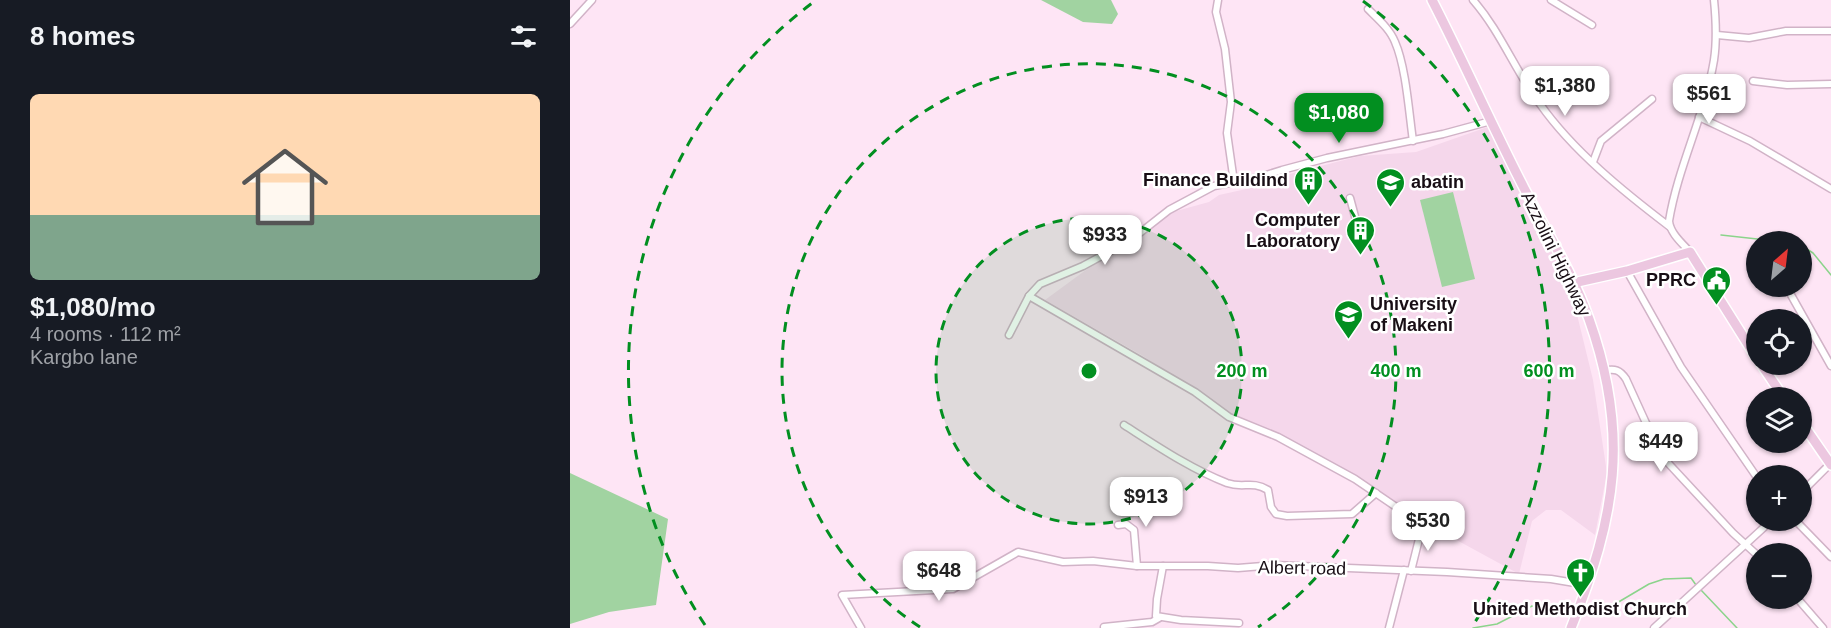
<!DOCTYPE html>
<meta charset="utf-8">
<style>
body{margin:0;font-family:Helvetica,sans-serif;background:#242831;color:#f1f3f6;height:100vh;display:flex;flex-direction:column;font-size:22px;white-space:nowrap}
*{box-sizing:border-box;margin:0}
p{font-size:20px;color:#9ea1a6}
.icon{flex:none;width:33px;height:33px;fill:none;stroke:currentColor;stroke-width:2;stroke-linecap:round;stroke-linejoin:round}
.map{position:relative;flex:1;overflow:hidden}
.side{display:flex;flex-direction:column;background:#171b24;width:570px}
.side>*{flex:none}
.needle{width:39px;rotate:28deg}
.tools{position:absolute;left:1176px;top:231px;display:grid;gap:12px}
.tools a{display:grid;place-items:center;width:66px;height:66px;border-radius:50%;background:#171b24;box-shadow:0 2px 4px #0004;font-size:30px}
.price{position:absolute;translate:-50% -51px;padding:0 14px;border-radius:12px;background:#fff;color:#222;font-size:20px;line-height:39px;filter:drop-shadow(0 2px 3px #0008)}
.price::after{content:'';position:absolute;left:50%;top:36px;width:18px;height:14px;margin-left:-9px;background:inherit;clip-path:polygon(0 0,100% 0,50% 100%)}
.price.current{background:#028f20;color:#fff}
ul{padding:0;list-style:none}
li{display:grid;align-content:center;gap:12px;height:318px;padding:0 30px}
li+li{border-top:2px solid #363941}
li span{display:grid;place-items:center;height:186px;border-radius:9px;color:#555}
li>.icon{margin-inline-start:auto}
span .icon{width:108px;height:108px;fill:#fffc;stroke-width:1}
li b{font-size:26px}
h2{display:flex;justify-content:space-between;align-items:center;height:72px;padding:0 30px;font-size:26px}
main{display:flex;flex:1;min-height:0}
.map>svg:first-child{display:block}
.built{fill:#f5d7eb}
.green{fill:#a1d3a1}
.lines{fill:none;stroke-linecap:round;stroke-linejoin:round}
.stream{stroke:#8bd48b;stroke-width:1.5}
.minor-casing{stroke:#d1b3c7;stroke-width:9}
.primary-casing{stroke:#fff;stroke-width:12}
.minor{stroke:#fff;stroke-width:6}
.primary{stroke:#ecc7e0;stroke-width:9}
.ring{fill:none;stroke:#028f20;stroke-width:3;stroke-dasharray:10 8}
.labels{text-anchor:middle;stroke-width:5;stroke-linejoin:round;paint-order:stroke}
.poi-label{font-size:18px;font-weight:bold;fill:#180e15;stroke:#fff;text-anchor:end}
.street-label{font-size:18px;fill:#180e15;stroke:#fff}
.centre{fill:#028f20;stroke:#fff;stroke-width:3}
.ring-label{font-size:18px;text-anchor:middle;font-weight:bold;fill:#028f20;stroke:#fff;stroke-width:5;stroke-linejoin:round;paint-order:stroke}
</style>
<main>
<section class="side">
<h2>8 homes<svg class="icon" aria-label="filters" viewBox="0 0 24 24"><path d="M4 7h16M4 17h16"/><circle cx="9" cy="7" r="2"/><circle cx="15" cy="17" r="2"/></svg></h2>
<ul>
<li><span style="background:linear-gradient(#ffd9b3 65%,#7fa58c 0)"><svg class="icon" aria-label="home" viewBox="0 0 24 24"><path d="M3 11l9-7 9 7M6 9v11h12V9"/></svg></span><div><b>$1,080/mo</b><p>4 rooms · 112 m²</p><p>Kargbo lane</p></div></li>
</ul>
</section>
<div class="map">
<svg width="1261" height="628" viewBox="0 0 1261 628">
<rect width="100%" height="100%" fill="#fee5f5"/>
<path class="built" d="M926,124l75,166 22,90 14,93 -12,62 -34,-25h-15l-14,11 -13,53 -101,-55 -78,-52 -98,-44 -99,-67 -98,-56 64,-47 60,-40 40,-11 10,-7 41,-9 6,-6 94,-24 56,-4z"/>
<g class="green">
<path d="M471,0h70l7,14 -6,10 -29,-2z"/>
<path d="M883,192l22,87 -33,8 -22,-87z"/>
<path d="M0,473l98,46 -12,86 -47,7 -39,12z"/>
</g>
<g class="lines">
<g class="stream">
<path d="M1151,235l63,7"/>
<path d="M1232,246l11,7 18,22"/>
<path d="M1131,590l36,38"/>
<path d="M1014,609l21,1 44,-26 15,-5 27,-1 5,7"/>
<path d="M903,628l24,-4 35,-18 42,2"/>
</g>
<defs>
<g id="minor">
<path d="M648,0l-2,12 9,37 6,53 -4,31 7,49"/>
<path d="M903,0c28,32 42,71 67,104 33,47 84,88 130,123"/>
<path d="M981,0l41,25"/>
<path d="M798,9c10,10 22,20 27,33 11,25 14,71 18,99"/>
<path d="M0,24l22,-24"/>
<path d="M1147,35l32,3 37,-7h45"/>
<path d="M1183,81l34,4 44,-1"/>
<path d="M1129,117l51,24 81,48"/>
<path d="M1023,162l8,-21 51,-42"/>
<path d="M780,198l10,37"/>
<path d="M1120,252c-8,-9 -20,-19 -21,-31 9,-55 36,-106 45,-161 3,-20 2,-40 0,-60"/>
<path d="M1057,271l54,96 75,109"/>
<path d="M1216,286l45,80"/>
<path d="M459,296l166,96 34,25 49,20 77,42 47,32 20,16 -11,44"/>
<path d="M439,335l20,-39 11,-12 43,-18 35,-19 23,-15 28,-22 45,-24 46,-9 22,-7 45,-12 116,-24 48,-13"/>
<path d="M1033,371c12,-3 17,-1 23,8l20,44 23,41 64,69 23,21"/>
<path d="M554,425c33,21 67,44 103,58 17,6 24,-3 41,7l3,17 5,7 11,2 65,-2 24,-21"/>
<path d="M1232,492l29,-29"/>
<path d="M1225,520l36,37"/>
<path d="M548,525l8,-1 8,6 3,36"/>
<path d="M593,566l-6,33 -1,17 25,4 58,3"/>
<path d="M1227,598l26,30"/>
<path d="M534,627l48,-5 7,-4"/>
<path d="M291,628l-19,-33 111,-6 65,-37 45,10 30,-1 44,5h71l30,2 36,-3 173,7 104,7 36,6"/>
<path d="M819,628l15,-58"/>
<path d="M1084,628l118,-108"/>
</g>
<g id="primary">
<path d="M862,0c32,62 60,126 92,188 22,43 49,85 65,131 41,115 27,198 -18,309"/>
<path d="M1003,283l54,-12 63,-19 66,105"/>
<path d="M1191,364l23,34"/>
<path d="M1232,423l29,42"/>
</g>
</defs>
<use href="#minor" class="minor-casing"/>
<use href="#primary" class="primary-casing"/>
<use href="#minor" class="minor"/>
<use href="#primary" class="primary"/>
</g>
<circle cx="519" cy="371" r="153" fill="#028f20" fill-opacity=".12"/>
<g class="ring">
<circle cx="519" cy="371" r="153"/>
<path d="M350 627A307 307 0 1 1 688 627"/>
<path d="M135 625A460 460 0 0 1 245 1M793 1A460 460 0 0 1 903 625"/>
</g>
<defs>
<symbol id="building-pin" viewBox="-11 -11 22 30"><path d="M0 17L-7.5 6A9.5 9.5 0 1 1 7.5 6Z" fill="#028f20" stroke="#fff"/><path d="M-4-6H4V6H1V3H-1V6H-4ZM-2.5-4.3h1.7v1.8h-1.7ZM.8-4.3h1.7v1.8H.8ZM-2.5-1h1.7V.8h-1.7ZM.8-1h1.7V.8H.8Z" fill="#fff"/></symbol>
<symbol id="university-pin" viewBox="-11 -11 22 30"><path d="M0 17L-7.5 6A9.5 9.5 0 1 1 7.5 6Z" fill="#028f20" stroke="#fff"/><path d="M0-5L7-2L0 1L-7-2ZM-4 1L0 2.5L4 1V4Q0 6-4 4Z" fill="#fff"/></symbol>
<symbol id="civic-pin" viewBox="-11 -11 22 30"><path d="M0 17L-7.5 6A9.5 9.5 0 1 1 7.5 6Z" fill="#028f20" stroke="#fff"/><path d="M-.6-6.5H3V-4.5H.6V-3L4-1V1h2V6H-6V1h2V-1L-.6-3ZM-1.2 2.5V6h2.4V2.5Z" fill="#fff"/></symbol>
<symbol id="church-pin" viewBox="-11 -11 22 30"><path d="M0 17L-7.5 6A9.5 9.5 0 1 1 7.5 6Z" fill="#028f20" stroke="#fff"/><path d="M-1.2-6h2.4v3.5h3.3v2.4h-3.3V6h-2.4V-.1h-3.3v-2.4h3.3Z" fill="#fff"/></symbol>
</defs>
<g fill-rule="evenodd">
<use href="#building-pin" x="722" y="164" width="33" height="45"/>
<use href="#university-pin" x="804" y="166" width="33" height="45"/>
<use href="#building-pin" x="774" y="214" width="33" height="45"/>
<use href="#civic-pin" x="1130" y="264" width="33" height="45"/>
<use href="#university-pin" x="762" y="298" width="33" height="45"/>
<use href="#church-pin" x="994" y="556" width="33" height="45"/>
</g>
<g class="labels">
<g class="poi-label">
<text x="718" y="186">Finance Buildind</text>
<text x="841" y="188" text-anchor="start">abatin</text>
<text x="770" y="226">Computer<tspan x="770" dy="21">Laboratory</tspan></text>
<text x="1126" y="286">PPRC</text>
<text x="800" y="310" text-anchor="start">University<tspan x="800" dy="21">of Makeni</tspan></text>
<text x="1010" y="615" text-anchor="middle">United Methodist Church</text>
</g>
<g class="street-label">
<text transform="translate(986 254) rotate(64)" y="6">Azzolini Highway</text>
<text transform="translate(732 568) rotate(1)" y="6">Albert road</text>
</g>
</g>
<circle cx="519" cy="371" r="9" class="centre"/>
<g class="ring-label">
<text x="672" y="377">200 m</text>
<text x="826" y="377">400 m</text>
<text x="979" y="377">600 m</text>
</g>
</svg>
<div class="tools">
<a><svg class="needle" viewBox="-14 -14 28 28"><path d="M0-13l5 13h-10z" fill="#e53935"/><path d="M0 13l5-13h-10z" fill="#9ea1a6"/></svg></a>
<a><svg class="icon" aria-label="locate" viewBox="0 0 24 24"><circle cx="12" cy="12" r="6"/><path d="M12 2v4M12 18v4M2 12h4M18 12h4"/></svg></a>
<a><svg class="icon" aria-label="layers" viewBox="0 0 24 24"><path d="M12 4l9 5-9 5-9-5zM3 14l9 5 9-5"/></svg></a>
<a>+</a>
<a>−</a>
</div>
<b class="price" style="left:995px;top:117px">$1,380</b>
<b class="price" style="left:1139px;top:125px">$561</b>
<b class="price current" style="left:769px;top:144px">$1,080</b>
<b class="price" style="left:535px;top:266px">$933</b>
<b class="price" style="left:1091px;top:473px">$449</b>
<b class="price" style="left:576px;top:528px">$913</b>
<b class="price" style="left:858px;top:552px">$530</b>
<b class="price" style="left:369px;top:602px">$648</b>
</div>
</main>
